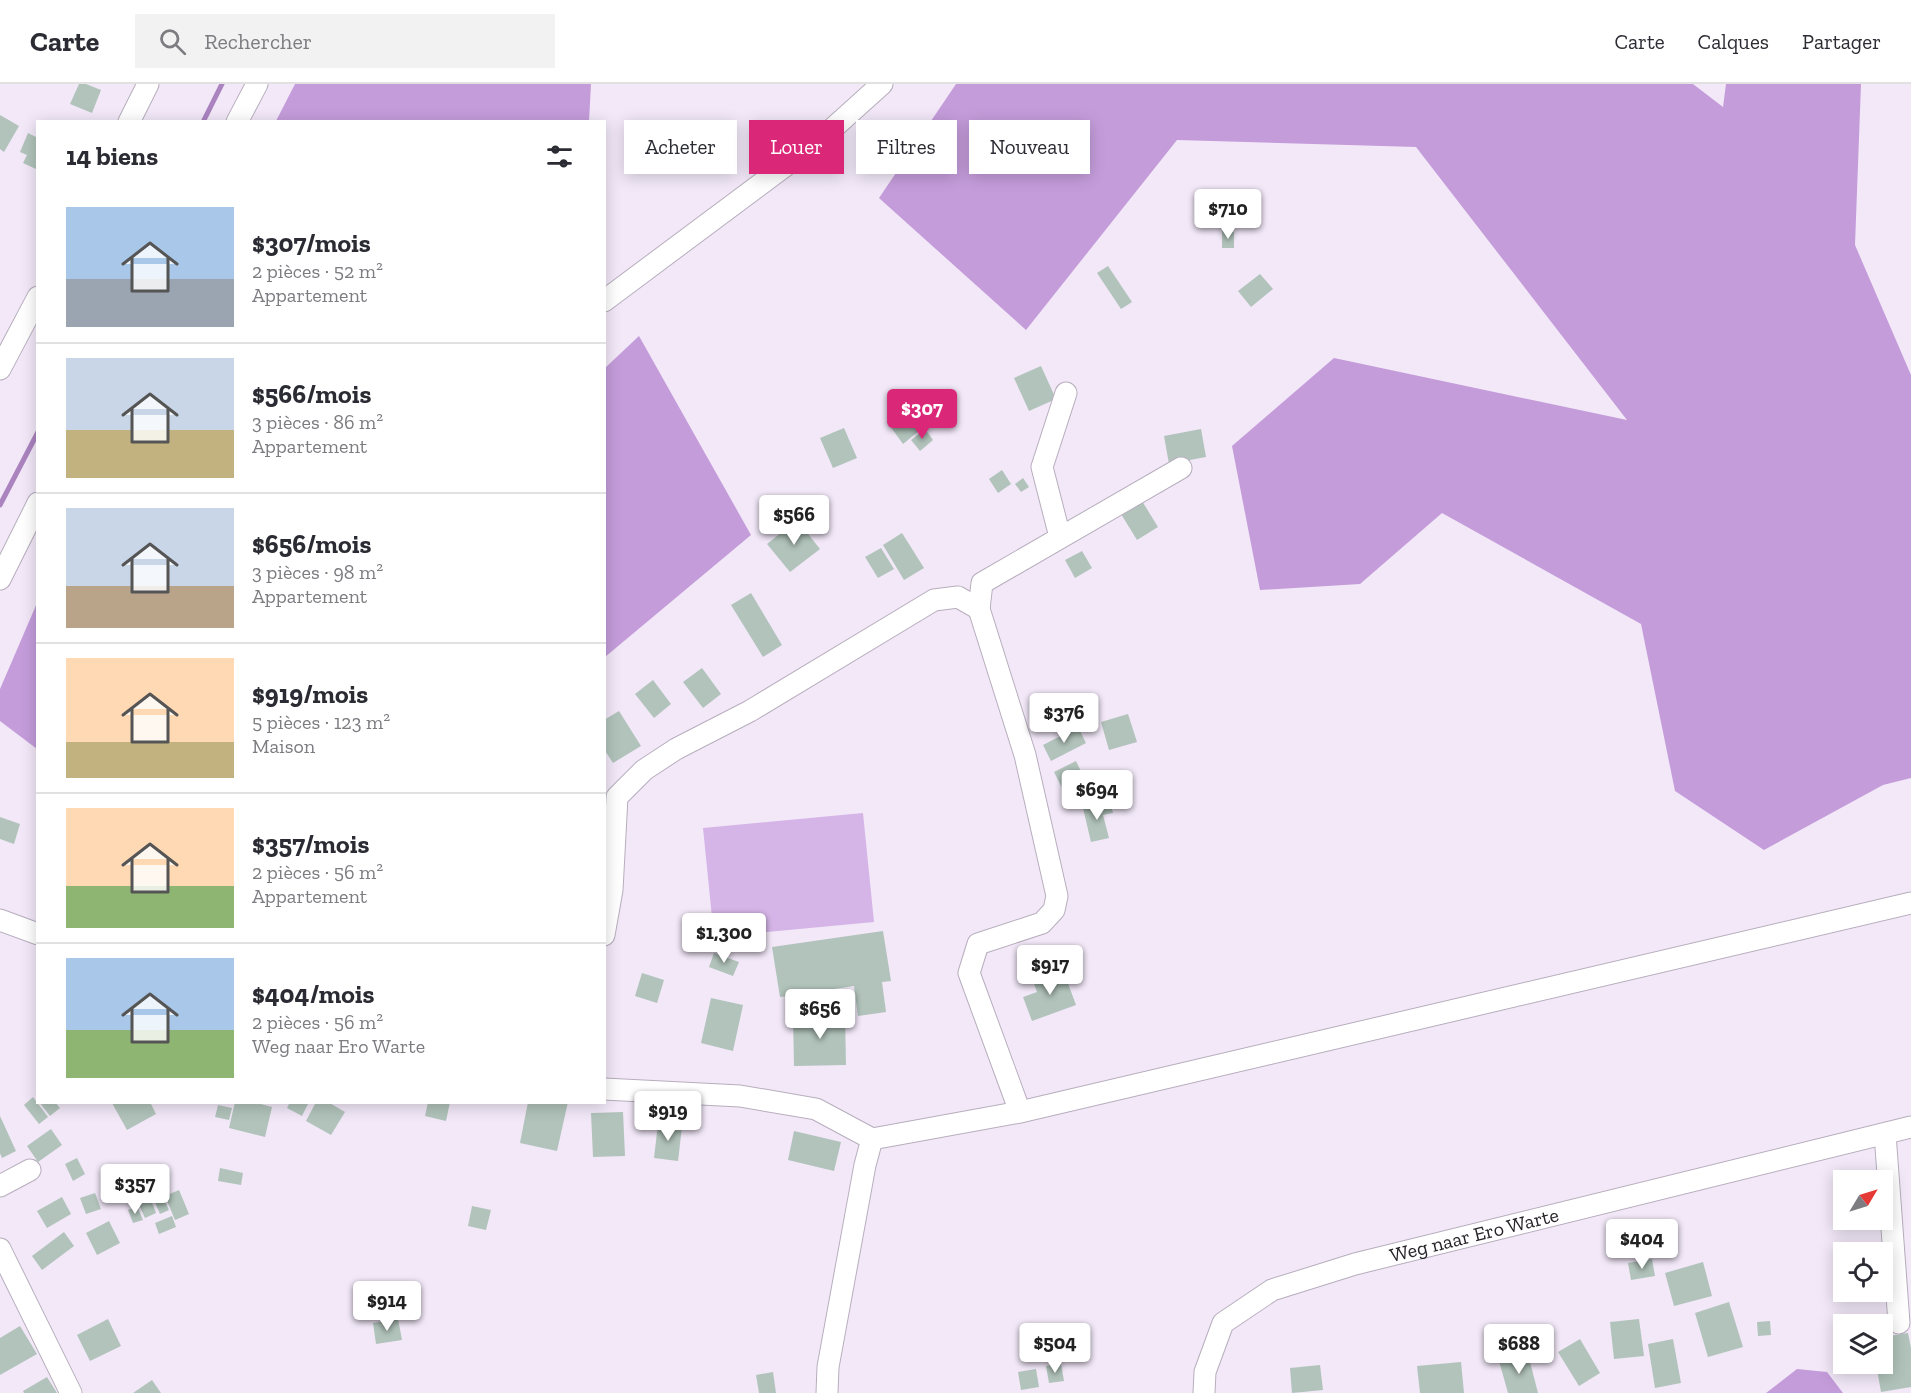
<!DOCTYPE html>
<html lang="fr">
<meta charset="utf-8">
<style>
body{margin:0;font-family:"Zilla Slab",serif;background:#f2f2f3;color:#2b2b33;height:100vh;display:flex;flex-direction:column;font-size:22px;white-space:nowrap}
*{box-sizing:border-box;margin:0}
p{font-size:20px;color:#7c7c81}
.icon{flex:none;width:33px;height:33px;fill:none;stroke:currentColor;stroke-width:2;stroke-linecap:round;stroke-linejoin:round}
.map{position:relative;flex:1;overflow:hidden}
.details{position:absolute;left:36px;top:36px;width:570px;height:984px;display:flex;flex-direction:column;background:#fff;border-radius:0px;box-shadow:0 3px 15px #0003}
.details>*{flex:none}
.guide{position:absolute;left:624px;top:36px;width:570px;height:54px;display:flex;gap:12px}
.needle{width:39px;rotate:52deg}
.tools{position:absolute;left:1833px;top:1086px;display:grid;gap:12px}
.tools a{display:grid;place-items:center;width:60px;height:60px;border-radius:0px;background:#fff;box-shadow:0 3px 15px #0003;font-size:30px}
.price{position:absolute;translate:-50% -51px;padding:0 14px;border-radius:6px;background:#fff;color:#222;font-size:20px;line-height:39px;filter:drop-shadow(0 2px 3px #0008)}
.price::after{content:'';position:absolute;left:50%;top:36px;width:18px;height:14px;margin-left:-9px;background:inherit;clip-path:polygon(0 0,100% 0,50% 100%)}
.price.current{background:#db2777;color:#fff}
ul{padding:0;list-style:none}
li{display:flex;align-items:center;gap:18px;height:150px;padding:0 30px}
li+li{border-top:2px solid #e1e1e2}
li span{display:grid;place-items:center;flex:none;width:168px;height:120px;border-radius:0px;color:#555}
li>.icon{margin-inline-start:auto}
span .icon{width:72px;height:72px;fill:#fffc;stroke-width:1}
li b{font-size:26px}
h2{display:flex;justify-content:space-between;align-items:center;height:72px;padding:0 30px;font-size:26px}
.tag{padding:0 21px;border-radius:0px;background:#fff;box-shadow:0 3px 15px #0003;font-size:21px;line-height:54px}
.tag.current{background:#db2777;color:#fff}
header{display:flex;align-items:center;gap:36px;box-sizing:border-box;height:84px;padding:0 30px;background:#fff;border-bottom:2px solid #e1e1e2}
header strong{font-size:28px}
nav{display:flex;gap:33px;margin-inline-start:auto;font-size:21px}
.search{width:420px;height:54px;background:#f2f2f3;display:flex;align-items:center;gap:15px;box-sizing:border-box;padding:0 21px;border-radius:0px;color:#7c7c81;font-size:22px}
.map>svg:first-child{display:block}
.green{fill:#d5b5e7}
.forest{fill:#c49cda}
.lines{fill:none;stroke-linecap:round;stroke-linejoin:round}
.stream{stroke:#aa83bf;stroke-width:5}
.building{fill:#b1c3bb}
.minor-casing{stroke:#b7aebd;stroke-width:23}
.minor{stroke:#fff;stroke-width:21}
.labels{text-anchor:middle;stroke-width:5;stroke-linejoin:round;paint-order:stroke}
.street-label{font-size:20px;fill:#262228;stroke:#f2e8f8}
</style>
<header>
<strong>Carte</strong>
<div class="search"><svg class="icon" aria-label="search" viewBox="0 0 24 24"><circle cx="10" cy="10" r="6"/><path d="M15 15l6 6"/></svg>Rechercher</div>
<nav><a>Carte</a><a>Calques</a><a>Partager</a></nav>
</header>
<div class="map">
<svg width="1911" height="1309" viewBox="0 0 1911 1309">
<rect width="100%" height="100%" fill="#f2e8f8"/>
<path class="green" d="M863,729l11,109 -160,15 -11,-109z"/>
<g class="forest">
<path d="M295,0h296l-2,37h-313z"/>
<path d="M956,0h737l30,23 3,-23h135l-6,161 56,130v403l-28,7 -119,65 -89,-59 -34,-167 -199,-111 -82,71 -100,6 -28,-144 102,-88 293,62 -211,-273 -239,-7 -151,190 -147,-132z"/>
<path d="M639,252l112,199 -146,122v-289z"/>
<path d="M37,519v146l-37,-28v-32z"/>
<path d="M1797,1285l30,3 16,21h-77z"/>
</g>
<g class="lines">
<g class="stream">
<path d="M203,38l19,-38"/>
<path d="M0,421l38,-73"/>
</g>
</g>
<g class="building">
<path d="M79,0h7l15,6 -9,23 -22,-9z"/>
<path d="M0,31l19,11 -15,26 -4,-3z"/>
<path d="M28,49l10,5v32l-15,-7 4,-8 -7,-3z"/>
<path d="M1222,147l12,1v16h-12z"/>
<path d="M1108,182l24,36 -11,7 -24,-36z"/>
<path d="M1260,190l13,15 -22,18 -13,-16z"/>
<path d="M1041,282l15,33 -27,12 -15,-33z"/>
<path d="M904,316l21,26 -22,18 -16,-22 8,-6 -5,-5z"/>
<path d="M844,344l13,30 -24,10 -13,-30z"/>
<path d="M925,345l8,11 -13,11 -9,-11z"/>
<path d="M1201,345l5,28 -37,7 -5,-28z"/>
<path d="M1002,386l9,14 -13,9 -9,-14z"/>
<path d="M1023,394l6,9 -8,5 -6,-8z"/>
<path d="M1142,417l16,26 -21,13 -16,-26z"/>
<path d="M797,436l23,29 -30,23 -23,-28z"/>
<path d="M902,449l22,35 -20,12 -21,-35z"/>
<path d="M881,464l13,21 -16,9 -13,-21z"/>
<path d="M1082,467l10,17 -17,10 -10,-18z"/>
<path d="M751,509l31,52 -19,12 -32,-52z"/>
<path d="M702,584l19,26 -18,14 -20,-26z"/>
<path d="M653,596l18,24 -17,14 -19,-24z"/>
<path d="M619,627l22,35 -28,17 -9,-14v-29z"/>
<path d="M1128,630l9,28 -28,8 -8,-28z"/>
<path d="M1078,643l8,16 -35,18 -8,-16z"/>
<path d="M1076,677l12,25 -13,7 -3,-7 -9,4 -9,-18z"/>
<path d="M1110,718l3,11 -10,2 6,23 -18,4 -8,-34z"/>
<path d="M0,733l20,7 -6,20 -14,-5z"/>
<path d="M883,847l8,50 -9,1 4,30 -28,4 -4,-30 -74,11 -8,-50z"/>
<path d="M714,869l25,9 -6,14 -24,-9z"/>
<path d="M1063,886l13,35 -44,16 -9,-24 14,-5 -4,-11z"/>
<path d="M642,889l22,7 -7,23 -22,-7z"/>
<path d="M711,914l32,7 -10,46 -32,-8z"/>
<path d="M845,930l1,51 -52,1 -1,-51z"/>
<path d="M33,1013l15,20 -9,7 -15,-19z"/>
<path d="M39,1018h16l5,6 -10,8z"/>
<path d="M113,1018h37l6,12 -29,16 -15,-27z"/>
<path d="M235,1018h18l19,5 -7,30 -36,-9z"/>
<path d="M290,1018h19l-7,14 -15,-8z"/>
<path d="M316,1018h12l17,10 -14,23 -25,-14z"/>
<path d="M428,1018h22l-4,19 -21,-5z"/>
<path d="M528,1018h40l-11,49 -37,-8z"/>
<path d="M218,1021l14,3 -3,12 -14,-3z"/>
<path d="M623,1028l2,44 -32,1 -2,-44z"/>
<path d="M0,1032l16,35 -14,7 -2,-5z"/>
<path d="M658,1040l24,3 -4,34 -24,-3z"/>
<path d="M51,1045l11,16 -24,17 -11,-16z"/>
<path d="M794,1047l47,11 -7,29 -46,-11z"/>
<path d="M77,1074l8,16 -12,7 -8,-17z"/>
<path d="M220,1084l23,5 -2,12 -23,-4z"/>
<path d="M179,1106l10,24 -14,6 -10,-24z"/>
<path d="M95,1109l6,16 -15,5 -6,-16z"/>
<path d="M62,1113l9,17 -24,14 -10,-17z"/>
<path d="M163,1113l6,13 -9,4 -6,-14z"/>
<path d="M151,1116l5,13 -11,5 -6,-13z"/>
<path d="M137,1122l6,14 -10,3 -5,-13z"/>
<path d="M472,1122l19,4 -5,20 -18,-4z"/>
<path d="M172,1132l4,11 -17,7 -4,-11z"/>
<path d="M109,1137l11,22 -23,12 -11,-22z"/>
<path d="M64,1148l10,14 -32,24 -10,-14z"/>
<path d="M1652,1175l3,17 -24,4 -3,-17z"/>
<path d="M1703,1178l9,34 -38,10 -9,-33z"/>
<path d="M1729,1218l14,45 -35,10 -13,-44z"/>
<path d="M108,1235l13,27 -31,15 -13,-26z"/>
<path d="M398,1235l4,21 -26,4 -3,-21z"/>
<path d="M1639,1235l5,37 -30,3 -4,-37z"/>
<path d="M1770,1237l1,14 -13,1 -1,-14z"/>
<path d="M20,1242l17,28 -37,21v-37z"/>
<path d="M1908,1249l3,15v39l-30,5 -5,-28h6v-27z"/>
<path d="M1580,1255l20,34 -21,13 -21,-34z"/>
<path d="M1673,1255l8,44 -26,5 -7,-44z"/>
<path d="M1528,1270l10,39h-30l-9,-32z"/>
<path d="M1461,1278l3,31h-44l-3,-27z"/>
<path d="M1061,1280l3,17 -15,2 -3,-17z"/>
<path d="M1320,1281l3,25 -31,3 -2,-25z"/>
<path d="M1036,1285l3,18 -18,3 -3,-18z"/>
<path d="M773,1288l3,21h-17l-3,-18z"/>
<path d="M47,1293l10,16h-33l-1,-2z"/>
<path d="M152,1296l9,13h-28z"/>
</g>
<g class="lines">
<defs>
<g id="minor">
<path d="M129,38l19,-38"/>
<path d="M237,38l20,-38"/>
<path d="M604,217l217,-162 61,-55"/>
<path d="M0,285l38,-72"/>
<path d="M1060,453l-18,-70 24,-74"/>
<path d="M0,495l38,-76"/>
<path d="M979,525l46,146 32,141 -3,14 -12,13 -64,21 -9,29 51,139"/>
<path d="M0,836l38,14"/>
<path d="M604,851l8,-45 5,-93 27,-27 32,-21 74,-38 184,-111 24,-3 21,12 3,-26 199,-115"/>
<path d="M604,1005l136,7 76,13 56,30 148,-27 891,-209"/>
<path d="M1885,1050l14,189"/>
<path d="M0,1102l30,-16"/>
<path d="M0,1165l71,144"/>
<path d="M827,1309l1,-26 37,-202 7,-26"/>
<path id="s1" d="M1204,1309l1,-21 18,-49 49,-33 83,-26 556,-137"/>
</g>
</defs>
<use href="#minor" class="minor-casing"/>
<use href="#minor" class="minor"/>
</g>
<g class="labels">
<g class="street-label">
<text dy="7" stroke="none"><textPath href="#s1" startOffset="342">Weg naar Ero Warte</textPath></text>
</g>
</g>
</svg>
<div class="tools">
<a><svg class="needle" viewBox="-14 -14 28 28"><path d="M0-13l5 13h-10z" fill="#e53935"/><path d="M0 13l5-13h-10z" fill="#7c7c81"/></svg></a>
<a><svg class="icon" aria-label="locate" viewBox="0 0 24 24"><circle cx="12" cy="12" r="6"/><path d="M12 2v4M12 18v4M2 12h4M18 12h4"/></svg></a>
<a><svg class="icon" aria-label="layers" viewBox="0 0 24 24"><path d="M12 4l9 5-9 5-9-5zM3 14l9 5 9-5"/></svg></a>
</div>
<b class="price" style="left:1228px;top:156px">$710</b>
<b class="price current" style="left:922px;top:356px">$307</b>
<b class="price" style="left:794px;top:462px">$566</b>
<b class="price" style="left:1064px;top:660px">$376</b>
<b class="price" style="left:1097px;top:737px">$694</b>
<b class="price" style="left:724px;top:880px">$1,300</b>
<b class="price" style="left:1050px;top:912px">$917</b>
<b class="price" style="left:820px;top:956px">$656</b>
<b class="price" style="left:668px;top:1058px">$919</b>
<b class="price" style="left:135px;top:1131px">$357</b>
<b class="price" style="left:1642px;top:1186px">$404</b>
<b class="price" style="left:387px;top:1248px">$914</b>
<b class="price" style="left:1055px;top:1290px">$504</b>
<b class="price" style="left:1519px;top:1291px">$688</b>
<div class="guide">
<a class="tag">Acheter</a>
<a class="tag current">Louer</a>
<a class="tag">Filtres</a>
<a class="tag">Nouveau</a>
</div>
<section class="details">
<h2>14 biens<svg class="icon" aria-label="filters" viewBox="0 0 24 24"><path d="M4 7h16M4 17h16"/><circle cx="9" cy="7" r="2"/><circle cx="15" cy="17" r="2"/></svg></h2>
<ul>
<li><span style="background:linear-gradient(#a9c7e8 60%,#9aa5b1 0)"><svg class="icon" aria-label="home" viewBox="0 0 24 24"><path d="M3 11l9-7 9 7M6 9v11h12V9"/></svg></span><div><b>$307/mois</b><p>2 pièces · 52 m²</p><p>Appartement</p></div></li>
<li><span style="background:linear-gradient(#c9d6e8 60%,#c2b280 0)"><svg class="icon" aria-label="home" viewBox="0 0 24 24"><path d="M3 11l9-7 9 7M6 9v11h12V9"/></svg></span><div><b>$566/mois</b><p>3 pièces · 86 m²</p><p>Appartement</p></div></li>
<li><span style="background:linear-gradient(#c9d6e8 65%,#b9a48a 0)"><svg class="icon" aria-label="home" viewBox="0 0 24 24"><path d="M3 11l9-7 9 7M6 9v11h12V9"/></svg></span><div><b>$656/mois</b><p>3 pièces · 98 m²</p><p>Appartement</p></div></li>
<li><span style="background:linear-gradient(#ffd9b3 70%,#c2b280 0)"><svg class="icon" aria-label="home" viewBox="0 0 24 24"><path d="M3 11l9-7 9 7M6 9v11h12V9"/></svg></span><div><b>$919/mois</b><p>5 pièces · 123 m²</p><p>Maison</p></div></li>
<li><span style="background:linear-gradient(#ffd9b3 65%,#8fb573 0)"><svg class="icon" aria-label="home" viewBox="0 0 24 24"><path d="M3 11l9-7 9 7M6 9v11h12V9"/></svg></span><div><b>$357/mois</b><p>2 pièces · 56 m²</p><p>Appartement</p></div></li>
<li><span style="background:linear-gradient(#a9c7e8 60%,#8fb573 0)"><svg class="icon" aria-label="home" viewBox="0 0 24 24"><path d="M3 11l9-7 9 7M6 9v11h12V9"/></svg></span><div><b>$404/mois</b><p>2 pièces · 56 m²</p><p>Weg naar Ero Warte</p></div></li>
</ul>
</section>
</div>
